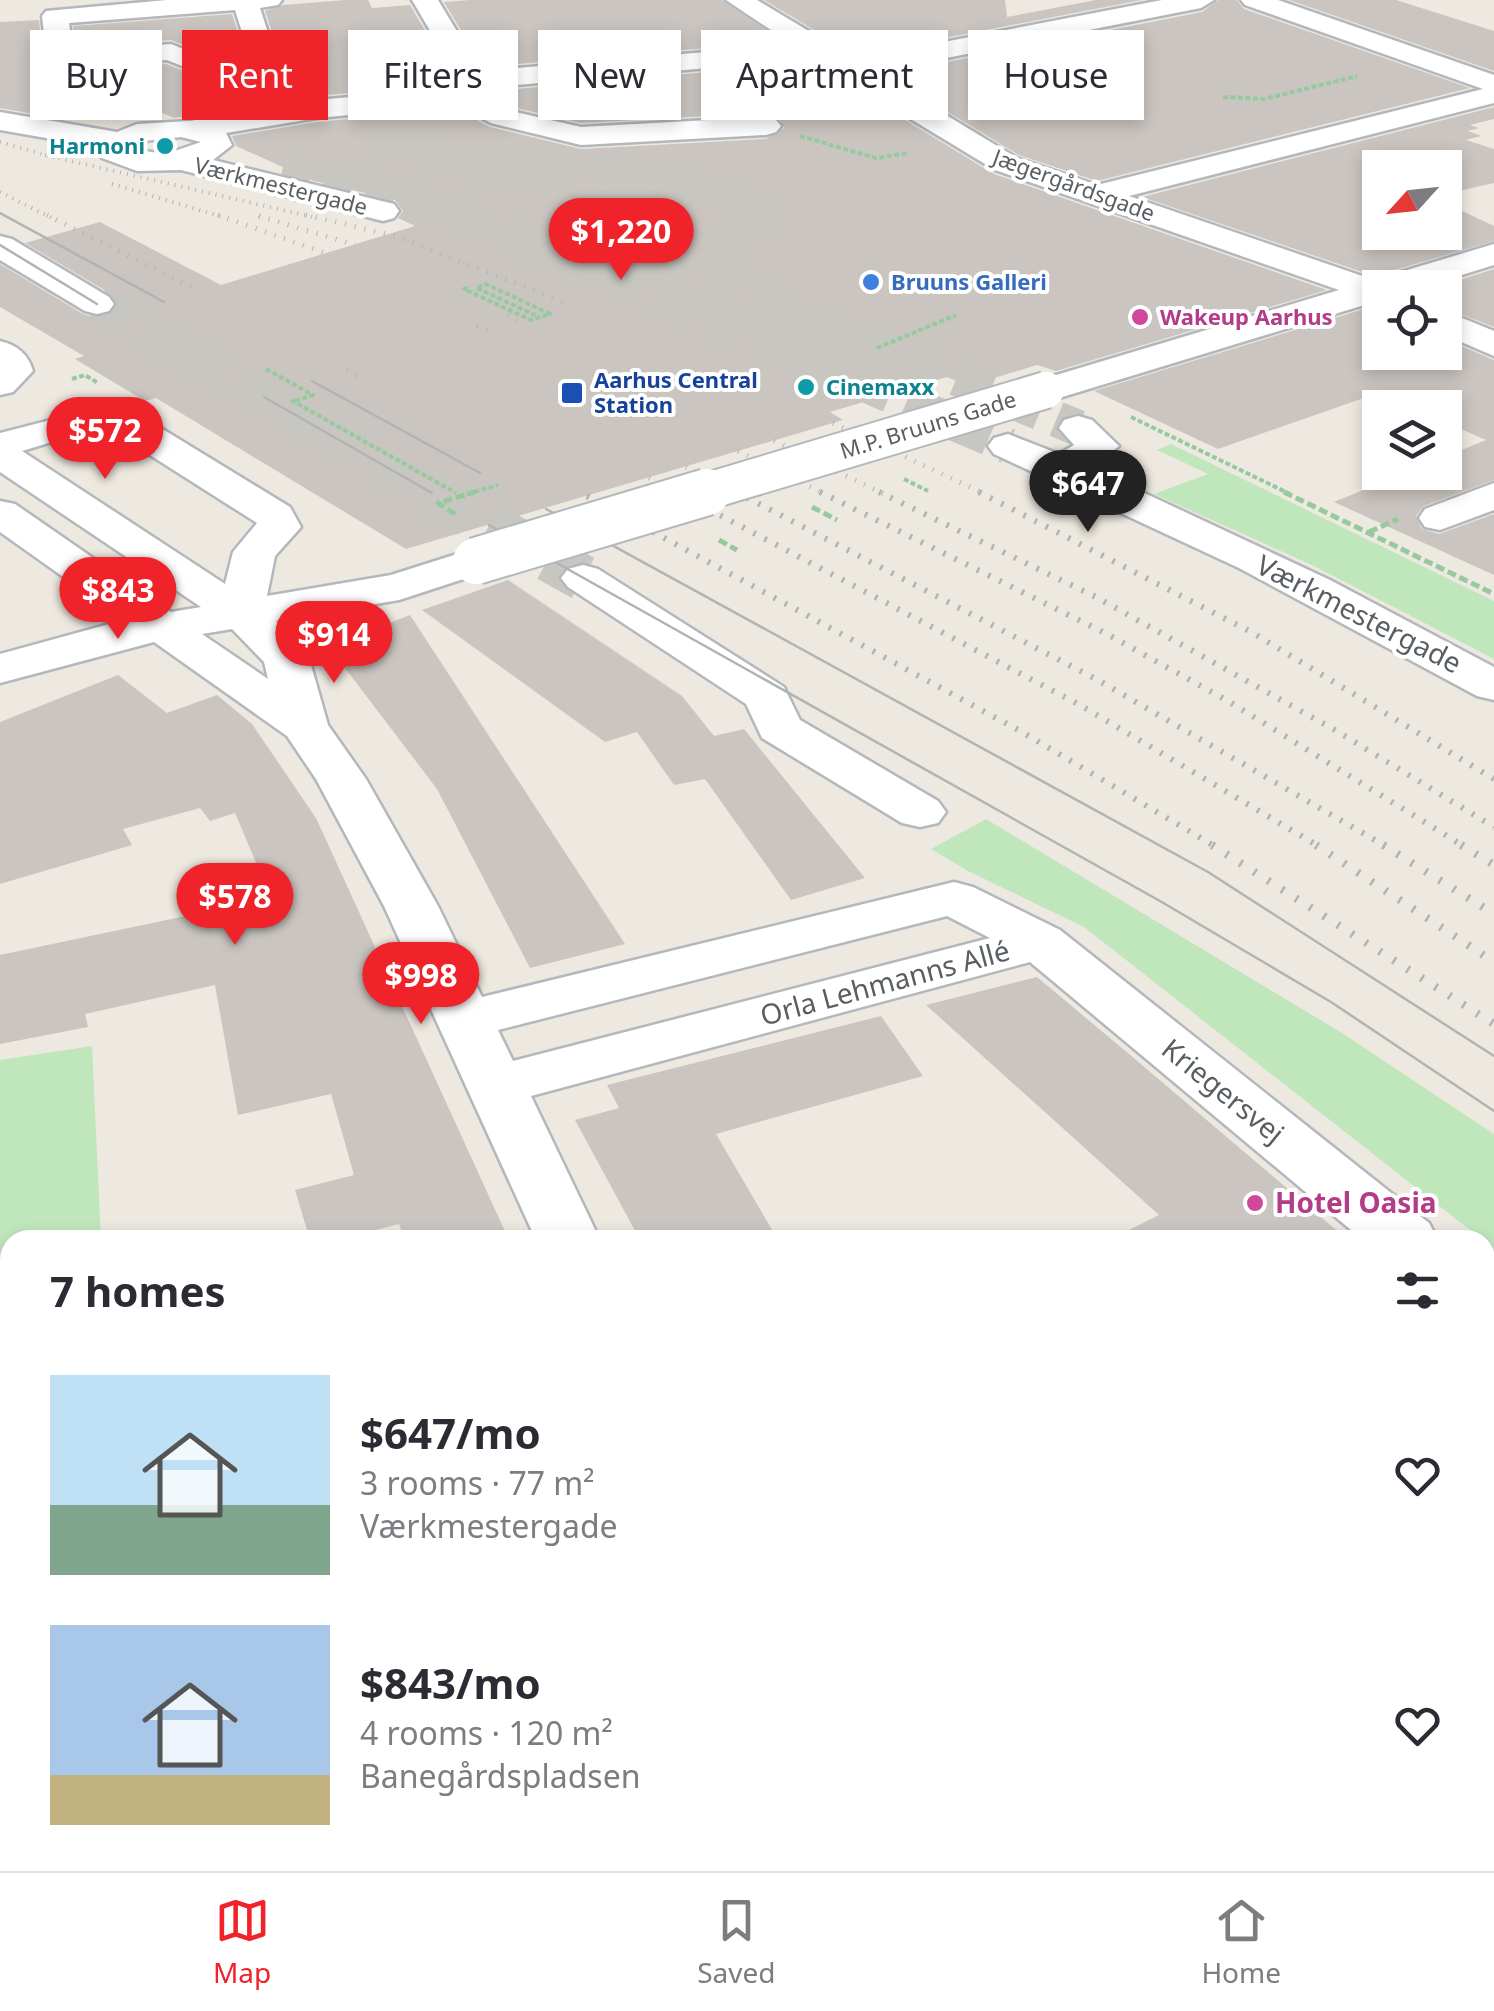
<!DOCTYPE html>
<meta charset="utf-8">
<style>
body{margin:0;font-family:"Noto Sans",sans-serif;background:#f7f7f7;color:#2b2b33;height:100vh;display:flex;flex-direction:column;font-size:38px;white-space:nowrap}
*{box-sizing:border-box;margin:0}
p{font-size:32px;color:#7c7c81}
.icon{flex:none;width:55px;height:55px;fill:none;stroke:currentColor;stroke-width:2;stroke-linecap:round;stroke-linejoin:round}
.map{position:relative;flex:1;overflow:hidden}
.details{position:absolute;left:0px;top:1230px;width:1495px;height:642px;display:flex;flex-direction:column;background:#fff;border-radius:30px 30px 0 0;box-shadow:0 5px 15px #0003}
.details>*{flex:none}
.banner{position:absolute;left:30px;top:30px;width:1435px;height:90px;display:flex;gap:20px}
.needle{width:65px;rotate:243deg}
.controls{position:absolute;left:1362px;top:150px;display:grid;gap:20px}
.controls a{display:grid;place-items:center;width:100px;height:100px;border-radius:0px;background:#fff;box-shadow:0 5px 15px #0003;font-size:50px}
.price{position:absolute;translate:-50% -85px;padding:0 22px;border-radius:35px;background:#f1232a;color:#fff;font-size:32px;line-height:65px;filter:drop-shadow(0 2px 5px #0008)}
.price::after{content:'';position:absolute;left:50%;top:60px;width:30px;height:22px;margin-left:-15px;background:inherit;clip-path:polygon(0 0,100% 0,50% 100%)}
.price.selected{background:#222;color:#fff}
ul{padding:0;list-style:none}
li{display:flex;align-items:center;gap:30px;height:250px;padding:0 50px}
li span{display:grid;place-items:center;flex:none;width:280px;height:200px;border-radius:0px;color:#555}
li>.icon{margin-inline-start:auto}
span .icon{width:120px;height:120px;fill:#fffc;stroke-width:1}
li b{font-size:42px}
h2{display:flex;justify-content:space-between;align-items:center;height:120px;padding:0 50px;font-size:42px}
.pill{padding:0 35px;border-radius:0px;background:#fff;box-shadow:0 5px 15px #0003;font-size:35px;line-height:90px}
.pill.selected{background:#f1232a;color:#fff}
.tab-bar{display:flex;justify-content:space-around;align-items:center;height:140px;border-top:2px solid #e1e1e2;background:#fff;font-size:28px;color:#7c7c81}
.tab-bar a{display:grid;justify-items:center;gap:5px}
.tab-bar .selected{color:#f1232a}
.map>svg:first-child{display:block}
.green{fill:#c0e7bb}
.building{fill:#cac5c0}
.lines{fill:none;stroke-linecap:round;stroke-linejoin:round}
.minor-tunnel-far2{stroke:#c8c6c0;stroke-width:29;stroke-dasharray:29 14;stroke-linecap:butt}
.minor-tunnel-far1{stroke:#c8c6c0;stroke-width:36;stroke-dasharray:36 18;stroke-linecap:butt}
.minor-tunnel{stroke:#c8c6c0;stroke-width:46;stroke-dasharray:46 22;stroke-linecap:butt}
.minor-casing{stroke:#b4b8bc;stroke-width:5}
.path-far2{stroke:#96ca9e;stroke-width:4;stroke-dasharray:5 2.5;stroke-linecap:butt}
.path-far1{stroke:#96ca9e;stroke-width:5;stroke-dasharray:9 4;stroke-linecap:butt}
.path{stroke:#96ca9e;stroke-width:9;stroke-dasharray:14 6;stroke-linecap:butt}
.minor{fill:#fff;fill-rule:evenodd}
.tram{stroke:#b2b3b3;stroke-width:2.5}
.rail-far3{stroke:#b2b3b3;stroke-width:4;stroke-dasharray:1 6;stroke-linecap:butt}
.rail-far2{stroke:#b2b3b3;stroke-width:5;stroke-dasharray:1 9;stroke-linecap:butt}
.rail-far1{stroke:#b2b3b3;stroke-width:6;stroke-dasharray:2.5 10;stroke-linecap:butt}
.rail{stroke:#b2b3b3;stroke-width:8;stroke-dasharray:2.5 14;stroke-linecap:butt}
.minor-bridge-far1-casing{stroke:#b4b8bc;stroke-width:40;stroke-linecap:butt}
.minor-bridge-casing{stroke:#b4b8bc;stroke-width:50;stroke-linecap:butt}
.minor-bridge-far1{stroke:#fff;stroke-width:36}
.minor-bridge{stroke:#fff;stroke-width:46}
.culture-dot{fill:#0f9aa8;stroke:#fff;stroke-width:4}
.shop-dot{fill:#3f7fe0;stroke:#fff;stroke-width:4}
.hotel-dot{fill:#d1479c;stroke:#fff;stroke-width:4}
.transit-dot{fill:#1a4fb4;stroke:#fff;stroke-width:4}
.labels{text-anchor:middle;stroke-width:8;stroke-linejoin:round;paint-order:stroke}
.far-culture-label{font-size:22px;font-weight:bold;fill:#0d838f;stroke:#fff;text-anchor:end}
.far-street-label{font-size:22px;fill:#595e62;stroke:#fff}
.far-shop-label{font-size:22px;font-weight:bold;fill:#366cbe;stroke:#fff;text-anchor:start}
.far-hotel-label{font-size:22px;font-weight:bold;fill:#b23c85;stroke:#fff;text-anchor:start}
.far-transit-label{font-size:22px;font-weight:bold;fill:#164399;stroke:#fff;text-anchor:start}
.street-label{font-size:28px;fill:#595e62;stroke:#fff}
.hotel-label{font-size:28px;font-weight:bold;fill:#b23c85;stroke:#fff;text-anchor:start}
</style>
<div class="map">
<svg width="1494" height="1871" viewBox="0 0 1494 1871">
<rect width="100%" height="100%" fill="#ede9e0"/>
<g class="green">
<path d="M1171,444l323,157v58l-180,-93 -160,-72 54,-20 -51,-24z"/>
<path d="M986,819l356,214 152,101v115l-410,-322 -116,-56 -37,-22z"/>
<path d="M92,1046l9,194h-91v495l-10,-1v-674z"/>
</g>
<g class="building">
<path d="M345,0h23l4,8 38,-3 44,75 -3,4 -135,12 -142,22 -14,-6 -93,8 -67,-12v-86l39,-2 3,31 24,17 100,-4 51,20 49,-7 12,-27 -13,-39 18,-6z"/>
<path d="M470,0h252l114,78 158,96 333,116 -271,81 -19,-6 -69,21 -21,-9 -117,35 13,8 -437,129 -250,-151 -11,3 -70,-42 9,-3 -84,-49v-43l83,50 15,4 14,-5 6,-9 -7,-10 -86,-51 75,-21 121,63 194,-59 -17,-8 5,-7 -8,-11 -81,-19 -78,-35 -4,-10 85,-14 139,-13 34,18 91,22 185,-10 18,-11 -5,-10 -13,-5 -185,10 -69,-16 -28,-15 246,-22 17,-13 -17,-11 -247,21 -39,-65z"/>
<path d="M764,0h241l2,17 89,-17h46l-286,55z"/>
<path d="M1218,0h19l7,9 226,79 -373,93 -78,-26 -134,-81 317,-62z"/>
<path d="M1289,0h107l98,31v40z"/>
<path d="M232,14l12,37 -4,7 -19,2 -50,-20 -89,7 -7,-3 -2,-18z"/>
<path d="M1494,107v12l-24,6 9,3 -11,3 13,5 -15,4 28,9v34l-49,11v-26h-65v64h65v-29l49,23v15l-120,35 -232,-79z"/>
<path d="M1494,269v58l-49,-19v-20h-11z"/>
<path d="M1374,306l6,1v45h65v-13l49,21v120l-70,26 -8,10 6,13 17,5 55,-20v61l-160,-73 73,-30h38v-15l41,-17 -41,-18v-14h-34l-33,-15 -160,56 -124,-58z"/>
<path d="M508,580l174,116 32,40 30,-7 121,149 -74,22 -86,-121 -31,6 -37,-53 -32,10 -183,-132z"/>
<path d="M410,615l215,329 -95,24 -93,-179 -108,-142z"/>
<path d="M118,675l49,38 50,-18 35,29 64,94 193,422h-104l-6,-16 -62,16h-27l-15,-50 59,-15 -23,-81 -93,21 -23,-130 -130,29 3,13 -88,17v-89l214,-45 55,-17 -34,-80 -25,8 -10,-13 -77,21 9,16 -132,39v-162z"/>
<path d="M1037,977l92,77 219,186h-239l50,-25 -233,-210z"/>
<path d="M881,1016l42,60 -207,58 62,106h-138l-65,-120 44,-12 -12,-23z"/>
</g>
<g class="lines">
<g class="minor-tunnel-far2">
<path d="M380,144l106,24 143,4 91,17 42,15 -2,14"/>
<path d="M283,167l126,30 56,21"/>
</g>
<g class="minor-tunnel-far1">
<path d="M458,215l132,50 418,181"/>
<path d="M602,264l70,-3 86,-31 2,-15"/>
<path d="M707,275l371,153"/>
<path d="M97,304l338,190"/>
</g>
<path class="minor-tunnel" d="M430,492l153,86"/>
<defs>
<g id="minor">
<path d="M167,0h115l-4,5 -18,3 14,43 -11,24 -46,5 -50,-20 -99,5 -22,-14 -4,-35 4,-5zM235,10l13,41 -5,11 -23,2 -49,-20 -90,7 -9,-4 -3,-24z"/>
<path d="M412,0h26l43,71 249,-21 13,8 -13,8 -248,22 -4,5 33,18 70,16 185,-10 10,3 5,6 -5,6 -10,3 -185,10 -90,-22 -34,-18 -140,13 -91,15 6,12 -19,15 181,44 5,7 -5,7 -11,3 -202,-51 -44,1 -35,-13 -4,-11 -98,-17v-18l117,20 20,-8 53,-3 127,-21 136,-12 6,-8zM181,137l20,5 -35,12 -36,-5 14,-8z"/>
<path d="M726,0h31l98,59 307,-59h52l-13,8 -326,64 142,86 80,27 386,-96 -238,-84 -4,-5h37l216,75v28l-365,93 245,84 120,-36v21l-74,23h-40v15l-6,-1 -315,96 -13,3 -13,-3 -6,-8 6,-8 306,-92 -344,-120 -157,-95z"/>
<path d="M0,236l12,3 97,58 5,7 -5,7 -12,3 -12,-3 -85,-51z"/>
<path d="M1445,311l49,20v25l-49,-21z"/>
<path d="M0,341c17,4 28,13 33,30l-20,21 -13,3z"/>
<path d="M82,412h33l31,7 144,88 11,20 -26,29 -8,40 124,-21 85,-27 15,4 7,9 -7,9 -92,30 -123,21 33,37 19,67 38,54 72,127 44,91 472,-115 19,5 87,43 369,293 9,17h-75l-333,-278 -499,134 69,144h-64l-152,-334 -68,-127 -29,-43 -133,-94 -154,41v-29l124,-34 -124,-88v-31l15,3 156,108 30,-5 -201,-135v-39zM98,434l22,2 137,87 -24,29 -8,32 -203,-133 43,-13zM232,629l32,33 4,17 -66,-45zM947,916l43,22 -477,123 -15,-31z"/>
<path d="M1078,416l14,4 27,26 -28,22 239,112 164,87v33l-17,-4 -238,-128 -245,-114 -6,-8 6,-8 14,-4 51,20 15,-9 -15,-17 5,-8z"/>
<path d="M1494,483v27l-54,20 -15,-3 -6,-9 6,-9z"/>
<path d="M583,565l15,4 186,118 16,33 138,81 8,11 -8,11 -18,4 -18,-4 -140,-85 -16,-34 -178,-117 -7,-9 7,-9z"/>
<path d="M1485,1280l9,3v54l-9,-3z"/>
<path d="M749,1862h84l1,9h-84z"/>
</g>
</defs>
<use href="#minor" class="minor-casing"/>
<g class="path-far2">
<path d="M1223,97l41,2 93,-23"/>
<path d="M800,136l76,22 33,-5"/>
<path d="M468,288l-4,1 67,31 19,-6 -64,-30 -10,4"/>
<path d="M477,288l62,29"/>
<path d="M877,348l79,-33"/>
<path d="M266,369l47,26 -18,6"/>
<path d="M72,379l13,-4 13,8"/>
<path d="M291,400l165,93"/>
<path d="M1131,417l159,77"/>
<path d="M904,479l24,12"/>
<path d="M467,494l31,-9"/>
</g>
<g class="path-far1">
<path d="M1284,492l210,102"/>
<path d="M812,507l25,13"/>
<path d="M455,514l-17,-11 37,-11"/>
<path d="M1369,532l29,-13"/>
<path d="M719,540l18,10"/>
</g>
<g class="path">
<path d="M0,1715l10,13"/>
<path d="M0,1784l10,1"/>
<path d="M72,1862l2,9"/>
<path d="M662,1862l10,9"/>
</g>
<use href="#minor" class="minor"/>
<g class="tram">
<path d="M0,213l164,89"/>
<path d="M0,245l97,59"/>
<path d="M312,381l168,92"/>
<path d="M264,397l168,96"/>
<path d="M546,509l662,363 286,184"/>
<path d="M489,525l671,376 171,101 163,109"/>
</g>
<g class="rail-far3">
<path d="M0,142l57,16"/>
<path d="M45,155l272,63"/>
<path d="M112,184l114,34"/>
<path d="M0,192l52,26"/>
<path d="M259,216l6,2"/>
</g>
<g class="rail-far2">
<path d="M47,215l152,76"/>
<path d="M218,215l107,38"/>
<path d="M306,215l89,21 176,69"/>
<path d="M259,216l96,29"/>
<path d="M508,315l12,7"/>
<path d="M477,326l13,6"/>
<path d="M347,370l12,7"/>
<path d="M833,423l152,71"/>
<path d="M774,441l110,53"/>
<path d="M738,451l87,43"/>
<path d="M686,467l55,27"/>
<path d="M649,478l32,16"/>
</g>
<g class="rail-far1">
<path d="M676,492l404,213 240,142"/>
<path d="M736,492l360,187 291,168"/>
<path d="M820,492l285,141 123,68 237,146"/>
<path d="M879,492l217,105 239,133 159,97"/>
<path d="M979,492l274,141 241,146"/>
<path d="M587,496l435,236 194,115"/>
</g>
<g class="rail">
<path d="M1212,845l282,179"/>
<path d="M1316,845l178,117"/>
<path d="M1383,845l111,69"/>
<path d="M1461,845l33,20"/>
</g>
<defs>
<path id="minor-bridge-far1" d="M698,494l348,-104"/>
<path id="minor-bridge" d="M476,561l231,-69"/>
</defs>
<use href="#minor-bridge-far1" class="minor-bridge-far1-casing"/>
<use href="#minor-bridge" class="minor-bridge-casing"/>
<use href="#minor-bridge-far1" class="minor-bridge-far1"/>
<use href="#minor-bridge" class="minor-bridge"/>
</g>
<g class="culture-dot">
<circle cx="165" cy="146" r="10"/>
<circle cx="806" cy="387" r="10"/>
</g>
<circle class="shop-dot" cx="871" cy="282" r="10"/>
<g class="hotel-dot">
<circle cx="1140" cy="317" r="10"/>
<circle cx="1255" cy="1203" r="10"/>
</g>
<rect class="transit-dot" x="560" y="381" width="24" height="24" rx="5"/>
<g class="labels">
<g class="far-culture-label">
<text x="145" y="154">Harmoni</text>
<text x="826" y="395" text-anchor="start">Cinemaxx</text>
</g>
<g class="far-street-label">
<text transform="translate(1074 185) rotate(20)" y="8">Jægergårdsgade</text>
<text transform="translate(281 186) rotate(14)" y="8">Værkmestergade</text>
<text transform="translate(928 425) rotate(-17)" y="8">M.P. Bruuns Gade</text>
</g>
<g class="far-shop-label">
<text x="891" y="290">Bruuns Galleri</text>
</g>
<g class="far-hotel-label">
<text x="1160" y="325">Wakeup Aarhus</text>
</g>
<g class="far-transit-label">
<text x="594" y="388">Aarhus Central<tspan x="594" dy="25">Station</tspan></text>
</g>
<g class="street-label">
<text transform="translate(1359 614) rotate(27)" y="10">Værkmestergade</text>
<text transform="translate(885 983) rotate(-15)" y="10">Orla Lehmanns Allé</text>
<text transform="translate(1223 1091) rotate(39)" y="10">Kriegersvej</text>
</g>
<g class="hotel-label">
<text x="1275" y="1213">Hotel Oasia</text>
</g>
</g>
</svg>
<div class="controls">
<a><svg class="needle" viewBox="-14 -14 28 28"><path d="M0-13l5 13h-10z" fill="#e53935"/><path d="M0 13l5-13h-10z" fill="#7c7c81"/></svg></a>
<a><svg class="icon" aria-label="locate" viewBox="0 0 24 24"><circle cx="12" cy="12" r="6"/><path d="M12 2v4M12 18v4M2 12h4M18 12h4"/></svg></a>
<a><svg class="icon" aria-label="layers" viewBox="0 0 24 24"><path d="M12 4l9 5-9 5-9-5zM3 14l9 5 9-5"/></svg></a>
</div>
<b class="price" style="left:621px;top:283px">$1,220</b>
<b class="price" style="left:105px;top:482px">$572</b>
<b class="price selected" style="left:1088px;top:535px">$647</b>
<b class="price" style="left:118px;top:642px">$843</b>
<b class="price" style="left:334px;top:686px">$914</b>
<b class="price" style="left:235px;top:948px">$578</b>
<b class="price" style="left:421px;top:1027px">$998</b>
<div class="banner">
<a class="pill">Buy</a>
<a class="pill selected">Rent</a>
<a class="pill">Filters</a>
<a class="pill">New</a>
<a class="pill">Apartment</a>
<a class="pill">House</a>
</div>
<section class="details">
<h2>7 homes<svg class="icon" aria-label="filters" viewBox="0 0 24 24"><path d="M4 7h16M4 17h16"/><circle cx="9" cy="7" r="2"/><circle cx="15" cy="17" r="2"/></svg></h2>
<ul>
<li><span style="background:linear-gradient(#bfe0f5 65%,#7fa58c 0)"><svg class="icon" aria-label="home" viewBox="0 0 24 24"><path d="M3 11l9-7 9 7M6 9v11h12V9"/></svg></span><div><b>$647/mo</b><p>3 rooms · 77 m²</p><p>Værkmestergade</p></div><svg class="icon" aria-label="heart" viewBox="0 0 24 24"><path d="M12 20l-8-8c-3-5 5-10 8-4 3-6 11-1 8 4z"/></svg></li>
<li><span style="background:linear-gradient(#a9c7e8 75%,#c2b280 0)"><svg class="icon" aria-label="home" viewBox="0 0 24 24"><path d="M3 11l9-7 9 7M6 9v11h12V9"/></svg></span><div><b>$843/mo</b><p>4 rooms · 120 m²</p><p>Banegårdspladsen</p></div><svg class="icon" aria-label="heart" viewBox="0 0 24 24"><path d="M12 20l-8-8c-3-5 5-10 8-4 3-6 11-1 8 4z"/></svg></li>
</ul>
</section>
</div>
<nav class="tab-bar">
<a class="selected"><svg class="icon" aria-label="map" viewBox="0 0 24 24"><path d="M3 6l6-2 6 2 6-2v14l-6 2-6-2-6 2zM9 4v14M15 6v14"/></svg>Map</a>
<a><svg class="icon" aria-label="saved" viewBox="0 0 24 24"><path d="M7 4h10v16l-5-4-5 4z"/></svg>Saved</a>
<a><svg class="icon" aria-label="home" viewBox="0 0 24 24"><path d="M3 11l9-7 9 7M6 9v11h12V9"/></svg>Home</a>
</nav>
